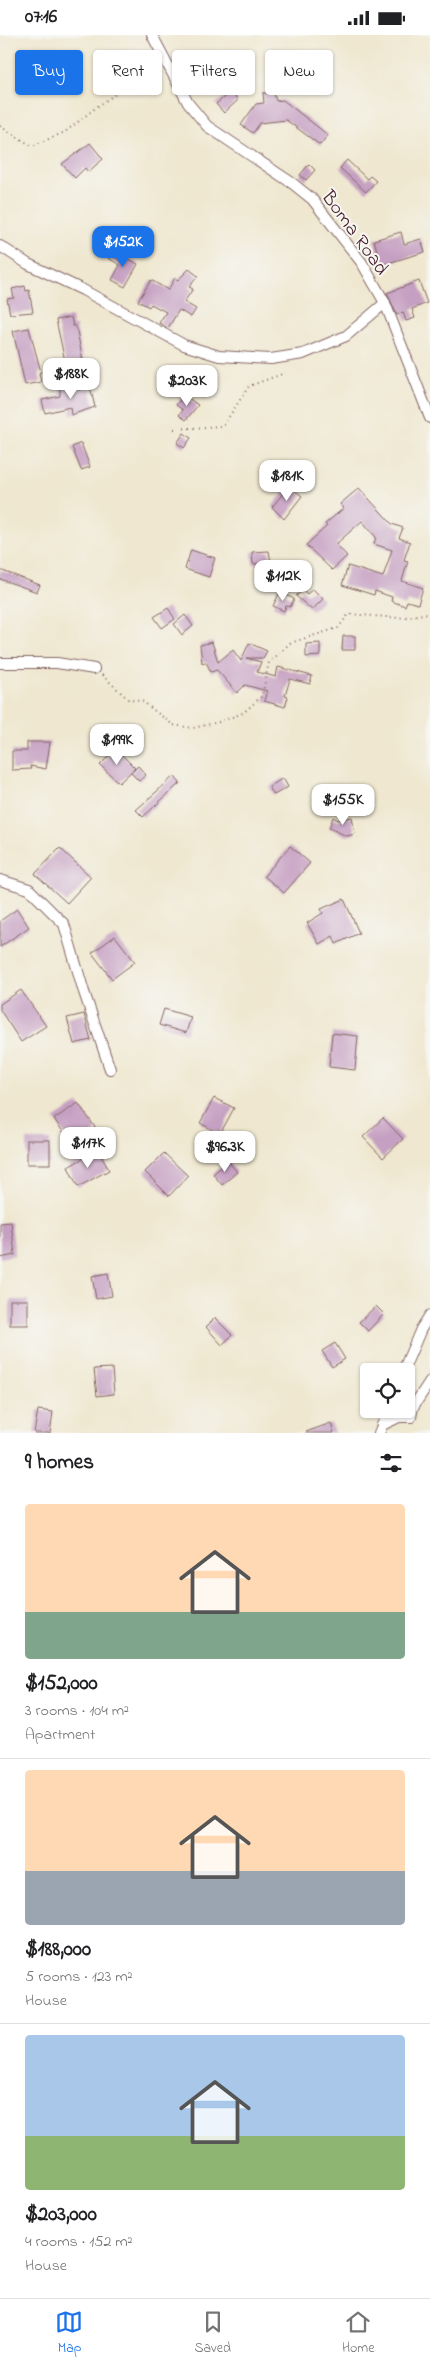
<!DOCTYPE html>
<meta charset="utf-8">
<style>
body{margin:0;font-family:"Indie Flower",sans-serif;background:#f6f6f6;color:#202124;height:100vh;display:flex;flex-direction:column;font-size:19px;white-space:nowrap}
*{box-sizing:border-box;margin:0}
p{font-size:16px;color:#757577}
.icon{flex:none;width:28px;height:28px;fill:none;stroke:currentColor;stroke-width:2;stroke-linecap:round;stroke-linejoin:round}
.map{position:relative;height:1398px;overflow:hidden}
.sheet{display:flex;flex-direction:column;background:#fff;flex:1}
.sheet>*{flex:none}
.top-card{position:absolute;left:15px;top:15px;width:400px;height:45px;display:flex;gap:10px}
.fabs{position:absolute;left:360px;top:1328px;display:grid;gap:10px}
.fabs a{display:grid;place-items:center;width:55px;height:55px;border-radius:5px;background:#fff;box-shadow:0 1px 4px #0004;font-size:25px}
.price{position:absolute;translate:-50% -42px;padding:0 11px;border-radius:10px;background:#fff;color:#222;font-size:16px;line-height:32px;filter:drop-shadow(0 1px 2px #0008)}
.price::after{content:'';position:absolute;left:50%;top:30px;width:15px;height:11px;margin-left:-8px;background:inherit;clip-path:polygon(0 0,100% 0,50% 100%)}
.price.on{background:#1a73e8;color:#fff}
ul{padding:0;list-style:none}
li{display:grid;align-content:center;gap:10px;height:265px;padding:0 25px}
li+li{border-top:1px solid #e0e0e0}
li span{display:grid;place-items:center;height:155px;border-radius:5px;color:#555}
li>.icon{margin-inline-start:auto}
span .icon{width:90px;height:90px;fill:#fffc;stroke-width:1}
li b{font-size:21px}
h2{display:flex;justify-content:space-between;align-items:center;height:60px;padding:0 25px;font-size:21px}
.tag{padding:0 18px;border-radius:5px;background:#fff;box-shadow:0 1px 4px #0004;font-size:18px;line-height:45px}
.tag.on{background:#1a73e8;color:#fff}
.status{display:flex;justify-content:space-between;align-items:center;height:35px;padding:0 25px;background:#fff;direction:ltr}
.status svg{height:14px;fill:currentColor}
.dock{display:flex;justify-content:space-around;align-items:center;height:70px;border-top:1px solid #e0e0e0;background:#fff;font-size:14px;color:#757577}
.dock a{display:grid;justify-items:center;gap:2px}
.dock .on{color:#1a73e8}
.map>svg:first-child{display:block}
.building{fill:#c6a0c2}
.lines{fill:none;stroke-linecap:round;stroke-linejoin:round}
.street-casing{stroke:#846564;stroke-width:12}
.path{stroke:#846564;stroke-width:2;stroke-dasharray:1 4;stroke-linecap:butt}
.street{stroke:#fff;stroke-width:10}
.labels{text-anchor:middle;stroke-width:4;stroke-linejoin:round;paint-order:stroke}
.street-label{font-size:20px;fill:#4a1f2b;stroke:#f6f6f2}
</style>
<div class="status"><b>07:16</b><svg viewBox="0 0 49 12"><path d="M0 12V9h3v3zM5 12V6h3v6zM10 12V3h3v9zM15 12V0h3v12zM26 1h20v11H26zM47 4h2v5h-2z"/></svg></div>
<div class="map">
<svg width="430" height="1398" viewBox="0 0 430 1398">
<rect width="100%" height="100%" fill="#f6f6f2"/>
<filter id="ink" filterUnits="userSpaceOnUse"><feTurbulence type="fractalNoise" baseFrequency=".02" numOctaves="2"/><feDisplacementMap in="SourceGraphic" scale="10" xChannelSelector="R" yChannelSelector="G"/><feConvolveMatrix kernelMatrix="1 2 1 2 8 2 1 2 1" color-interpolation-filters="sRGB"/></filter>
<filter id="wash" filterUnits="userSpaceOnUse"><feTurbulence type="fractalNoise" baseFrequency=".0096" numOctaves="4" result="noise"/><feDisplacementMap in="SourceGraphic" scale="20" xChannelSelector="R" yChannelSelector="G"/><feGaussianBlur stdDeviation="1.12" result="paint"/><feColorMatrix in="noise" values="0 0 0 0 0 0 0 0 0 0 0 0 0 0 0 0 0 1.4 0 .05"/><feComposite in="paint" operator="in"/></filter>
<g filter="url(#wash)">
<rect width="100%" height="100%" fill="#efe7cf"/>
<g id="blocks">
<g class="building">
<path d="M230,57l8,8 -14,13 -8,-9z"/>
<path d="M263,58h11l2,8 7,-1 45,35 -8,10 -34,-25 -26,3 -7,10 -12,-8 15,-21 8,-1z"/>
<path d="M90,108l13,16 -15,13 -3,-4 -10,10 -13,-14z"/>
<path d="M347,125l20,19 3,-3 6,5 -10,11 -26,-24z"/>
<path d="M309,129l6,6 -9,10 -6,-5z"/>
<path d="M401,197l3,12 17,-5 4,13 -44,13 -7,-25z"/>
<path d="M112,215l26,14 -13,23 -13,-7 8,-15 -12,-7z"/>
<path d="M189,234l9,7 -9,11 4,2 -9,13 12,7 -5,8 -12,-7 -11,18 -9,-5 7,-11 -15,-8 -2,3 -11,-6 13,-21 17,10 7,-12 3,2z"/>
<path d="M419,246l8,22 -15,6 3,9 -9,3 -3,-9 -6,3 -10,-22z"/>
<path d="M25,251l1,5 3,-1 4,22 -23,2 -3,-15 7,-1 -2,-9z"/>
<path d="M71,282l2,9h3l9,45 -17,4 -12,-55z"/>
<path d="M29,293l12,44 -2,1 2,9 -16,3 -12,-54z"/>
<path d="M77,348l1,7 12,-3 5,20 -24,8 -1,-8 -25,6 -3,-13 18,-4v-9z"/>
<path d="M184,360l14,10 -12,15 -7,-5 4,-5 -7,-5z"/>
<path d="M184,398l7,5 -7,10 -7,-5z"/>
<path d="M81,408l9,24 -9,3 -9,-23z"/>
<path d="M289,451l13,10 -18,23 -12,-12z"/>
<path d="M359,453l33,36 11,4 -4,10 11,4 -6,18 4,1 -6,20 21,7 -5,16 -11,-3 -2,5 -14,-5 1,-4 -17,-6 -1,4 -32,-10 6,-19 35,11 9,-27 -18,-6 2,-7 -14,-16 -26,23 11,12 -15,14 -26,-25 21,-19 -2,-2 19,-16 -4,-4z"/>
<path d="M191,515l24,8 -6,19 -24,-8z"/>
<path d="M269,516l2,12 -18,1 -1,-12z"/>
<path d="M0,535l40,15 -3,7 -37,-13z"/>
<path d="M313,554l10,10 -11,11 -16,-14 7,-6 4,4z"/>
<path d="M280,557l14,7 -4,8 -4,-1 -2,5 -11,-5z"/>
<path d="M168,573l7,11 -13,9 -8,-11z"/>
<path d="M185,580l8,11 -11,9 -8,-11z"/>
<path d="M343,601h12v14h-13z"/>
<path d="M212,607l6,20 15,-12 8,11 8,-18 18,8 -4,7h-17l15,4 -4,10 19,5 2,-10 34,9 -2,8 -20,-5 -5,17 3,1 -3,10 -21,-6 3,-10 -22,-6 -8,8 -20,-23 -6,2 -5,-10 -4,1 -2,-18z"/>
<path d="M320,608v13l-14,1v-13z"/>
<path d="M27,707h23l-4,27 -16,-3 1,3 -19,1v-19h15z"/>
<path d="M116,714l19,19 -16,15 -19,-18z"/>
<path d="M138,731l8,9 -7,6 -8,-8z"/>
<path d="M174,741l6,7 -37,34 -7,-7z"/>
<path d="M283,743l5,9 -14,8 -5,-8z"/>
<path d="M333,782l5,3 14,-3 3,17 -8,2 -18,-8z"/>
<path d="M290,811l20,17 -26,30 -20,-17z"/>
<path d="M60,813l31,29 -24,26 -32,-29z"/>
<path d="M344,864l15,34 -23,11 -3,-8 -14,8 -12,-21 16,-10 -2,-4z"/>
<path d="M17,874l12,18 -29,20v-26z"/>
<path d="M115,901l20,26 -23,17 -20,-26z"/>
<path d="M21,955l25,36 -25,16 -21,-32v-6z"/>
<path d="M164,974l27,8 -5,16 -27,-8z"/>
<path d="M84,979l7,26 -17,4 -7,-26z"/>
<path d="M332,998l26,3 -3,34 -26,-3z"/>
<path d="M214,1063l20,10 -14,26 -20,-11z"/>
<path d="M78,1068l19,27 -23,17 -20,-28z"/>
<path d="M383,1083l20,21 -20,19 -20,-21z"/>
<rect x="27" y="1105" width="23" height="24"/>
<path d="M98,1115l11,20 -31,17 -10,-20z"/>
<path d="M164,1118l24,23 -19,20 -24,-24z"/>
<path d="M228,1126l9,11 -15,13 -9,-11z"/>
<path d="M11,1187l4,33 -15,3v-35z"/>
<path d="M108,1238l4,23 -16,3 -4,-23z"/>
<rect x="10" y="1265" width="18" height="25"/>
<path d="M376,1271l8,8 -16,17 -9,-9z"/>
<path d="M215,1283l17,17 -10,10 -16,-18z"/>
<path d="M335,1308l10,16 -13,8 -10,-16z"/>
<path d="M112,1333l2,26 -17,2 -3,-27z"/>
<path d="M38,1375l15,2 -3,21h-16z"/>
<path d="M331,1388l3,10h-28v-1z"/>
</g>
</g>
</g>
<g filter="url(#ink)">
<use href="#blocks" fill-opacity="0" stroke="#846564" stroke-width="1"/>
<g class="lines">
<defs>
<g id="street">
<path d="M152,0l36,68 19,23 85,57 20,16 50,64 23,40 45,115"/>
<path d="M0,211l28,18 55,26 101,55 35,11 52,3 32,-5 43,-18 39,-33"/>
<path d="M0,628h57l37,6"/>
<path d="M0,845l29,9 35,35 20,68 26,77"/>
<path d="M403,1336l18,-42 9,-14"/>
<path d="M382,1390l17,-8h12l2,-10 17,-26"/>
<path d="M379,1398l10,-24"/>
</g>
</defs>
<use href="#street" class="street-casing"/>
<g class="path">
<path d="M0,91l32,20 33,-14 33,-26 53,-36"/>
<path d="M174,394l49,-3 26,-40 36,-13"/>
<path d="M102,640l27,25 13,1 31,24 20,3 26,-6 24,-9 19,-17 7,-34 21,-19 48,-15 11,-14 50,4 31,-5"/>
</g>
<use href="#street" class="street"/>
</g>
</g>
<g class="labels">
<g class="street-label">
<text transform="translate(356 197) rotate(54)" y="7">Boma Road</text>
</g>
</g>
</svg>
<div class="fabs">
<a><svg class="icon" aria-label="locate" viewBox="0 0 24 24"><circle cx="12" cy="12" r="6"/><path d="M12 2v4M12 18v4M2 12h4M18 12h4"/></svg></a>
</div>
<b class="price on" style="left:123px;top:233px">$152K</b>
<b class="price" style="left:71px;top:365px">$188K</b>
<b class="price" style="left:187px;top:372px">$203K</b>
<b class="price" style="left:287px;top:467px">$181K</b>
<b class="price" style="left:283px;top:567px">$112K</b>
<b class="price" style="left:117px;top:731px">$199K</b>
<b class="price" style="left:343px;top:791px">$155K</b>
<b class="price" style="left:88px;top:1134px">$117K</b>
<b class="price" style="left:225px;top:1138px">$96.3K</b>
<div class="top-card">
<a class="tag on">Buy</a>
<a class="tag">Rent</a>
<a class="tag">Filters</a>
<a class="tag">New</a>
</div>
</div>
<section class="sheet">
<h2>9 homes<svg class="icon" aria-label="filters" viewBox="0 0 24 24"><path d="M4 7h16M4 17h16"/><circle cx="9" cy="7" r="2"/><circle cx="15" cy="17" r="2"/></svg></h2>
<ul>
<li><span style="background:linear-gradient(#ffd9b3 70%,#7fa58c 0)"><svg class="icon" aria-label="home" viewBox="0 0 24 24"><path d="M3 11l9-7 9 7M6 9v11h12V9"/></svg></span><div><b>$152,000</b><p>3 rooms · 104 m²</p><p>Apartment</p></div></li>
<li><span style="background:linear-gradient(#ffd9b3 65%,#9aa5b1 0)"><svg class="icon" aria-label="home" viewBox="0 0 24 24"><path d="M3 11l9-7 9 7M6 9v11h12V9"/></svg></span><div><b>$188,000</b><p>5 rooms · 123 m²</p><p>House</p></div></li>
<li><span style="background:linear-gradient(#a9c7e8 65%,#8fb573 0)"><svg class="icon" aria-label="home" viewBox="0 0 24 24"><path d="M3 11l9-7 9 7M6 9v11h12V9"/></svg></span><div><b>$203,000</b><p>4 rooms · 152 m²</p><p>House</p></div></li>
</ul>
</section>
<nav class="dock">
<a class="on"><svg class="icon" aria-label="map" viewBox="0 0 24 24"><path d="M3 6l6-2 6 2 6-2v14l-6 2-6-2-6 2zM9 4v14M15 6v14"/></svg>Map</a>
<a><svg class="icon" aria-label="saved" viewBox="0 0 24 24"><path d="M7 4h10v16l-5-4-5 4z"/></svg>Saved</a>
<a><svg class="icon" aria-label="home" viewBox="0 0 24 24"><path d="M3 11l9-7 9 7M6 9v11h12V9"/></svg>Home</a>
</nav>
